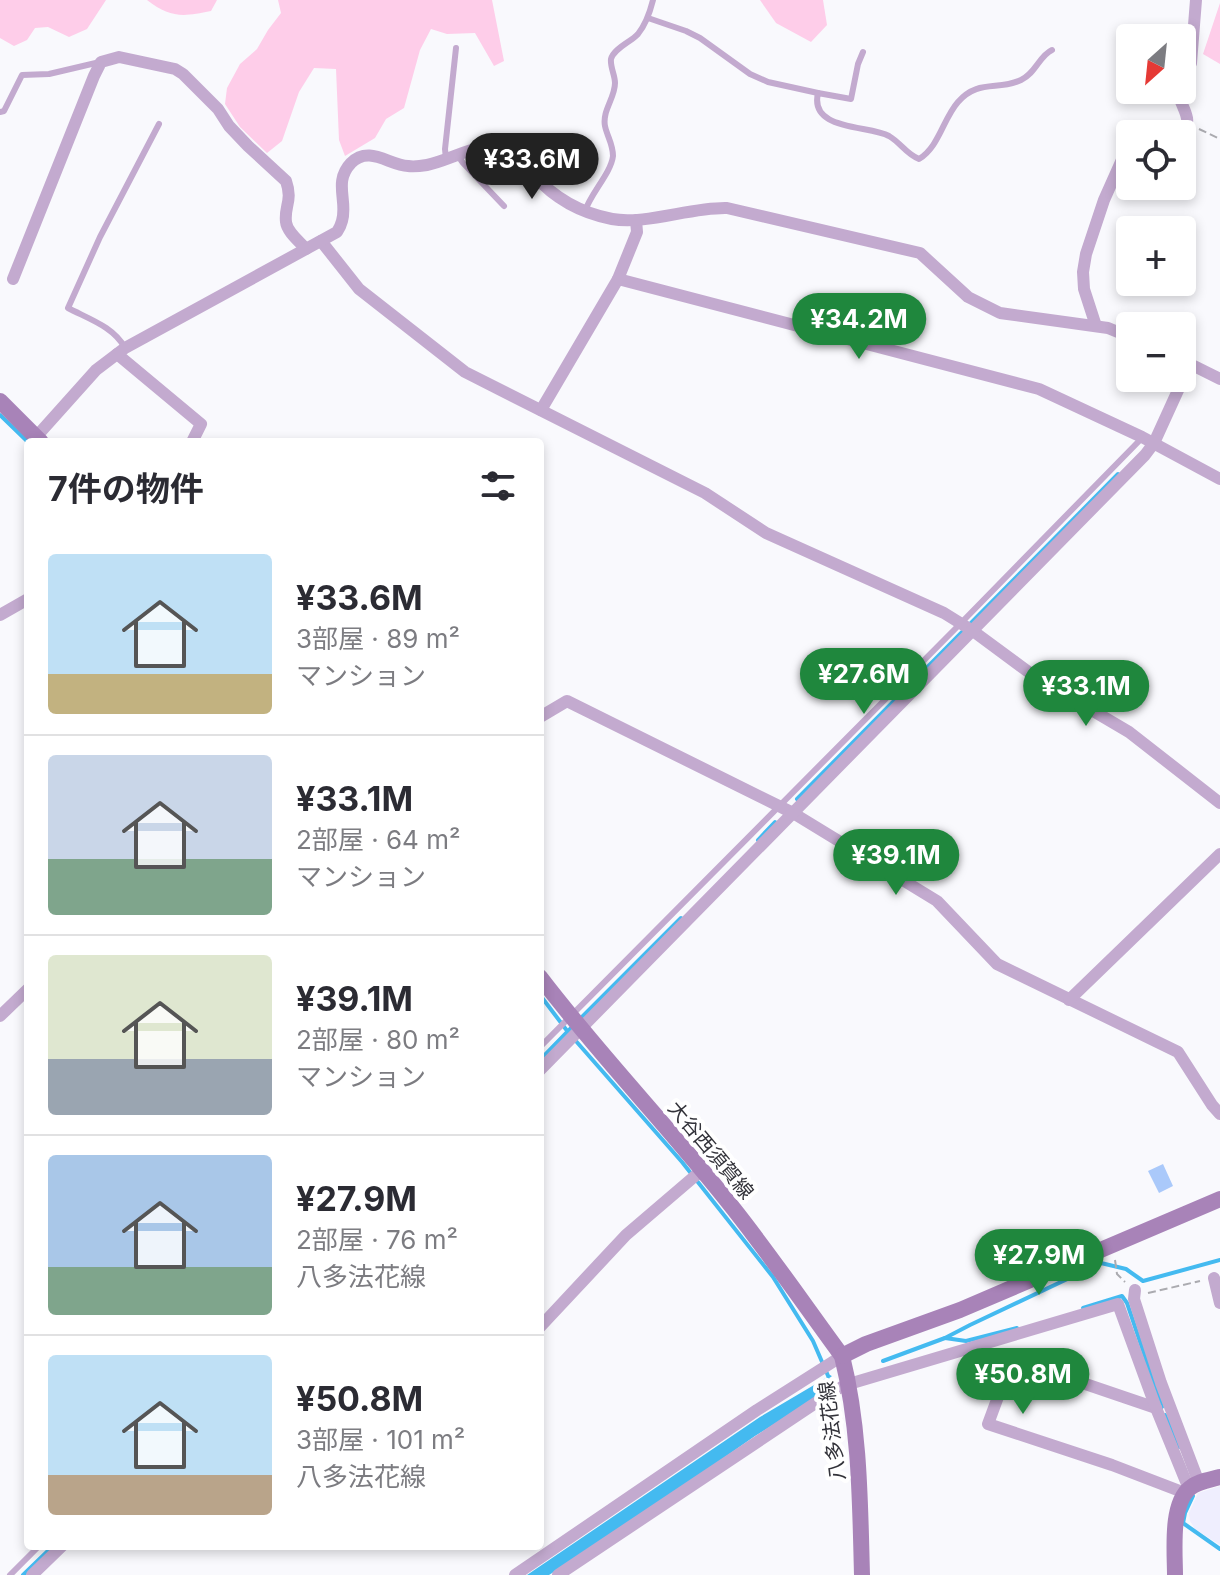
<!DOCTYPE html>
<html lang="ja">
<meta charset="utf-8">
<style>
body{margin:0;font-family:Inter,"Noto Sans JP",sans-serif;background:#f2f2f3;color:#2b2b33;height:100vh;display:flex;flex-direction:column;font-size:30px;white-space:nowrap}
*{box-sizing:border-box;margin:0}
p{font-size:26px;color:#7c7c81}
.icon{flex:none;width:44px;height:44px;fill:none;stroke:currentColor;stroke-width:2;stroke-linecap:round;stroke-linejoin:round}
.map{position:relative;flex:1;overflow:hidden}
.panel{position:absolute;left:24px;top:438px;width:520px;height:1112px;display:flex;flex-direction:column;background:#fff;border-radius:8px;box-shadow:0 4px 12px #0003}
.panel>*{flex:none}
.needle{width:52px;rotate:207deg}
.tools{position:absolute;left:1116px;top:24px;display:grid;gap:16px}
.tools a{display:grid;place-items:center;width:80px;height:80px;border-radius:8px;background:#fff;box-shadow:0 4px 12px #0003;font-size:40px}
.price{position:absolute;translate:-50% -68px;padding:0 18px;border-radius:28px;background:#1f873d;color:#fff;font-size:26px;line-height:52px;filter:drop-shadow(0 2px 4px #0008)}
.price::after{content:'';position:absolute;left:50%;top:48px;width:24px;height:18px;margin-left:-12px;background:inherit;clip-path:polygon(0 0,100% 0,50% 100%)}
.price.current{background:#222;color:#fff}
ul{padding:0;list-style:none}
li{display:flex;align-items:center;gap:24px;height:200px;padding:0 24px}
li+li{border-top:2px solid #e1e1e2}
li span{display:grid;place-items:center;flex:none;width:224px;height:160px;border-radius:8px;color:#555}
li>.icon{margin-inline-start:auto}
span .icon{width:96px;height:96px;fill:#fffc;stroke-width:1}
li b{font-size:34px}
h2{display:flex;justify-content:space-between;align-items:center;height:96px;padding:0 24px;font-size:34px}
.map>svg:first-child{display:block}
.built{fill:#efeefe}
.green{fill:#fecde9}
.water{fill:#44baf0}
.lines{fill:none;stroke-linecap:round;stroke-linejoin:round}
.stream{stroke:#44baf0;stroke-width:4}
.building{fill:#aac9fa}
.path{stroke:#ababb0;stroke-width:2;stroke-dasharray:8 4;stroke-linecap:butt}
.service{stroke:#c3aacf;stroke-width:6}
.minor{stroke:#c3aacf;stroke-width:12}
.secondary{stroke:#a883b8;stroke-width:16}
.labels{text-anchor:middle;stroke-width:8;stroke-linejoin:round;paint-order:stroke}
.street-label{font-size:20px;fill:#33333a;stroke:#fff}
</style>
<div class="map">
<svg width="1220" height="1575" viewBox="0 0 1220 1575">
<rect width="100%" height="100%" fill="#f9f9fd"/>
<path class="built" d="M1220,1486v59l-25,-16 -5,-8 -1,-8 9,-20z"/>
<g class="green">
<path d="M0,0h106l-19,29 -18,8 -21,-10 -13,1 -8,12 -13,6 -14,-8z"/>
<path d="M147,0h70l-6,11c-28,6 -41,7 -64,-11z"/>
<path d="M278,0h214l12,61 -10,5 -19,-33 -28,1 -16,-5 -11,21 -16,58 -18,11 -11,19 -30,18 -6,-16 -3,-71 -22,-1 -15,24 -17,49 -15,12 -27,-26 -15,-23 2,-16 13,-24 17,-15 11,-19 13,-17z"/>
<path d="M760,0h63l4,25 -16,17 -35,-19z"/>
<path d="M1220,3v61l-17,-10z"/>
</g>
<path class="water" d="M831,1375l4,12 -80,49 -121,85 -85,54h-22l233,-158z"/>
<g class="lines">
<g class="stream">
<path d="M0,415l28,27"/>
<path d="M797,799l321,-325"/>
<path d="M758,840l17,-18"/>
<path d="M540,995l28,37 114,130 91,115 40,64 16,37"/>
<path d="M580,1019l101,-101"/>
<path d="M540,1060l34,-35"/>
<path d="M1083,1308l39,-12 5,7 35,104"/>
<path d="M945,1338l21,3 51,-13"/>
<path d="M883,1361l62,-23 25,-13 131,-62 25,6 17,12 77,-21"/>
<path d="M1165,1415l14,32"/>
<path d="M1193,1496l-8,17 -2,10 37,26"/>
<path d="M23,1575l30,-29"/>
</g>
</g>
<path class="building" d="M1163,1164l10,22 -14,7 -11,-22z"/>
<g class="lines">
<g class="path">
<path d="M1199,129l21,10"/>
<path d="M1115,1260l2,14 8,8"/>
<path d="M1148,1293l52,-12"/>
</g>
<g class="service">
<path d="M648,18l38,13 14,7 50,36 18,8 50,11"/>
<path d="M863,52l-5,12 -7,35 -33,-6c-9,38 51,32 71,43 12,7 17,18 30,23 20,-12 24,-40 39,-57 20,-23 40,-11 63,-22 15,-7 18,-24 31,-30"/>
<path d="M0,112l4,-1 18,-36 27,-1 51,-12"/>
<path d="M458,156l5,7 41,43"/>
<path d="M446,159l-1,-10 11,-101"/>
<path d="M585,211c6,-18 26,-38 28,-55 0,-12 -6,-20 -8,-30 -3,-15 10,-28 10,-43 0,-8 -5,-16 -4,-24 3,-11 20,-17 27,-25 8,-10 12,-22 15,-34"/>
<path d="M125,348c-11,-21 -36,-29 -57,-40l32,-71 59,-113"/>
<path d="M540,1047l421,-424 181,-185"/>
<path d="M10,1575l29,-29"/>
</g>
<g class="minor">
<path d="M1182,80l9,-17 5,-63"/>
<path d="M1178,90c2,19 17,27 4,45"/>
<path d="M321,241l38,48 106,83 240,121 61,40 178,80 29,18 61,45 95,56 91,71"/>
<path d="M13,279l81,-203 7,-14 18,-5 56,12 8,5 35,35 11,17 19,20 38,35c7,20 -2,25 0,41 1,10 14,20 20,27"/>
<path d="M618,279l19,-47 -1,-12"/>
<path d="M1096,326l-12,-37 -1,-17 3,-18 18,-54 21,-47 5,-4"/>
<path d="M117,354l84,70 -9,18"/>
<path d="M1182,360l38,19"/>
<path d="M541,410l77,-131 421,110 103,48 78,42"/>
<path d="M36,437l60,-67 29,-22 212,-116c2,-3 4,-7 5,-11 6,-20 -9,-39 9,-58 18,-18 38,2 57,3 6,1 13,0 19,-1 22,-4 62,-28 82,-17 9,6 17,19 25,27 21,24 47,38 78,44 34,6 79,-12 115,-11l193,45 48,44 32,16 108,15 22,9"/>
<path d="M0,615l28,-16"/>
<path d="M540,717l27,-16 226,112 144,88 60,63 181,88 34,53 8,9"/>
<path d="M1069,1000l151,-146"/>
<path d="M0,1016l28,-27"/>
<path d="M540,1070l605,-615 9,-12 36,-79"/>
<path d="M1214,1278l6,25"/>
<path d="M1135,1290l-1,9 27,84 38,100"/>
<path d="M540,1327l86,-92 76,-65"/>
<path d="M1156,1408l-144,-49 -24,65 124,41 73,28"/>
<path d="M32,1575l30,-29"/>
<path d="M515,1575l242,-165 85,-54"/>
<path d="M558,1575l277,-185 14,-6 269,-80 38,104 33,81"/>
</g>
<g class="secondary">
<path d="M0,401l41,41"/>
<path d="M540,977c61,80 131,152 193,231 38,48 73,99 109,148 18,72 18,146 20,219"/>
<path d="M842,1356l24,-12 94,-34 260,-111"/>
<path d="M1175,1575c0,-23 -5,-71 15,-87 8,-7 20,-8 30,-11"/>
</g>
</g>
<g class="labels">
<g class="street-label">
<text transform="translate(711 1150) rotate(50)" y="7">大谷西須賀線</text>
<text transform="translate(832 1431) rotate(-97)" y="7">八多法花線</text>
</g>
</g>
</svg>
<div class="tools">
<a><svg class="needle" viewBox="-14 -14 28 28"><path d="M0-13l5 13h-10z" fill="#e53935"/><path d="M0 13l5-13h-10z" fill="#7c7c81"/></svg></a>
<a><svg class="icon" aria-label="locate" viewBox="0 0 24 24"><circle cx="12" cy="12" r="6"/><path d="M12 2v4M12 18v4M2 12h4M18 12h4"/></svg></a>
<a>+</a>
<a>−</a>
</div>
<b class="price current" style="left:532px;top:201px">¥33.6M</b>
<b class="price" style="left:859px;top:361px">¥34.2M</b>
<b class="price" style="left:864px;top:716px">¥27.6M</b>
<b class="price" style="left:1086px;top:728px">¥33.1M</b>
<b class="price" style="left:896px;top:897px">¥39.1M</b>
<b class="price" style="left:1039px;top:1297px">¥27.9M</b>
<b class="price" style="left:1023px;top:1416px">¥50.8M</b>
<section class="panel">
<h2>7件の物件<svg class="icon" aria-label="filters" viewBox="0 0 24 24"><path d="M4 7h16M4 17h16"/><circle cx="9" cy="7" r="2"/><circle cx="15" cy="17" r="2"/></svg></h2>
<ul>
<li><span style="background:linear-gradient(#bfe0f5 75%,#c2b280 0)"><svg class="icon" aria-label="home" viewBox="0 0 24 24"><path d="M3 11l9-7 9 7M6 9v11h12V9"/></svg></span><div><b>¥33.6M</b><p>3部屋 · 89 m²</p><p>マンション</p></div></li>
<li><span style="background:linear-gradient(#c9d6e8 65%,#7fa58c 0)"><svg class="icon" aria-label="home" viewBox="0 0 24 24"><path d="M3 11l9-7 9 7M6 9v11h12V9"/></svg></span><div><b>¥33.1M</b><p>2部屋 · 64 m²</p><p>マンション</p></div></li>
<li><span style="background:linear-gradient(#dfe7d0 65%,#9aa5b1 0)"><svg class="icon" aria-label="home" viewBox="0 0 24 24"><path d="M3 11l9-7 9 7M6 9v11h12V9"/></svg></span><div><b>¥39.1M</b><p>2部屋 · 80 m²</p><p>マンション</p></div></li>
<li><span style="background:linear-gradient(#a9c7e8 70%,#7fa58c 0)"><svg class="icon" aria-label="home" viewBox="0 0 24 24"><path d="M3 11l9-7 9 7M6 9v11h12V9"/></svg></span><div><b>¥27.9M</b><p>2部屋 · 76 m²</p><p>八多法花線</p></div></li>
<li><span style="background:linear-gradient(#bfe0f5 75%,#b9a48a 0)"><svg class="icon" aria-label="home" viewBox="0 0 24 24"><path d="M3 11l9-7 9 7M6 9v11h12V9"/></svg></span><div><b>¥50.8M</b><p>3部屋 · 101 m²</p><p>八多法花線</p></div></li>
</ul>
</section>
</div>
